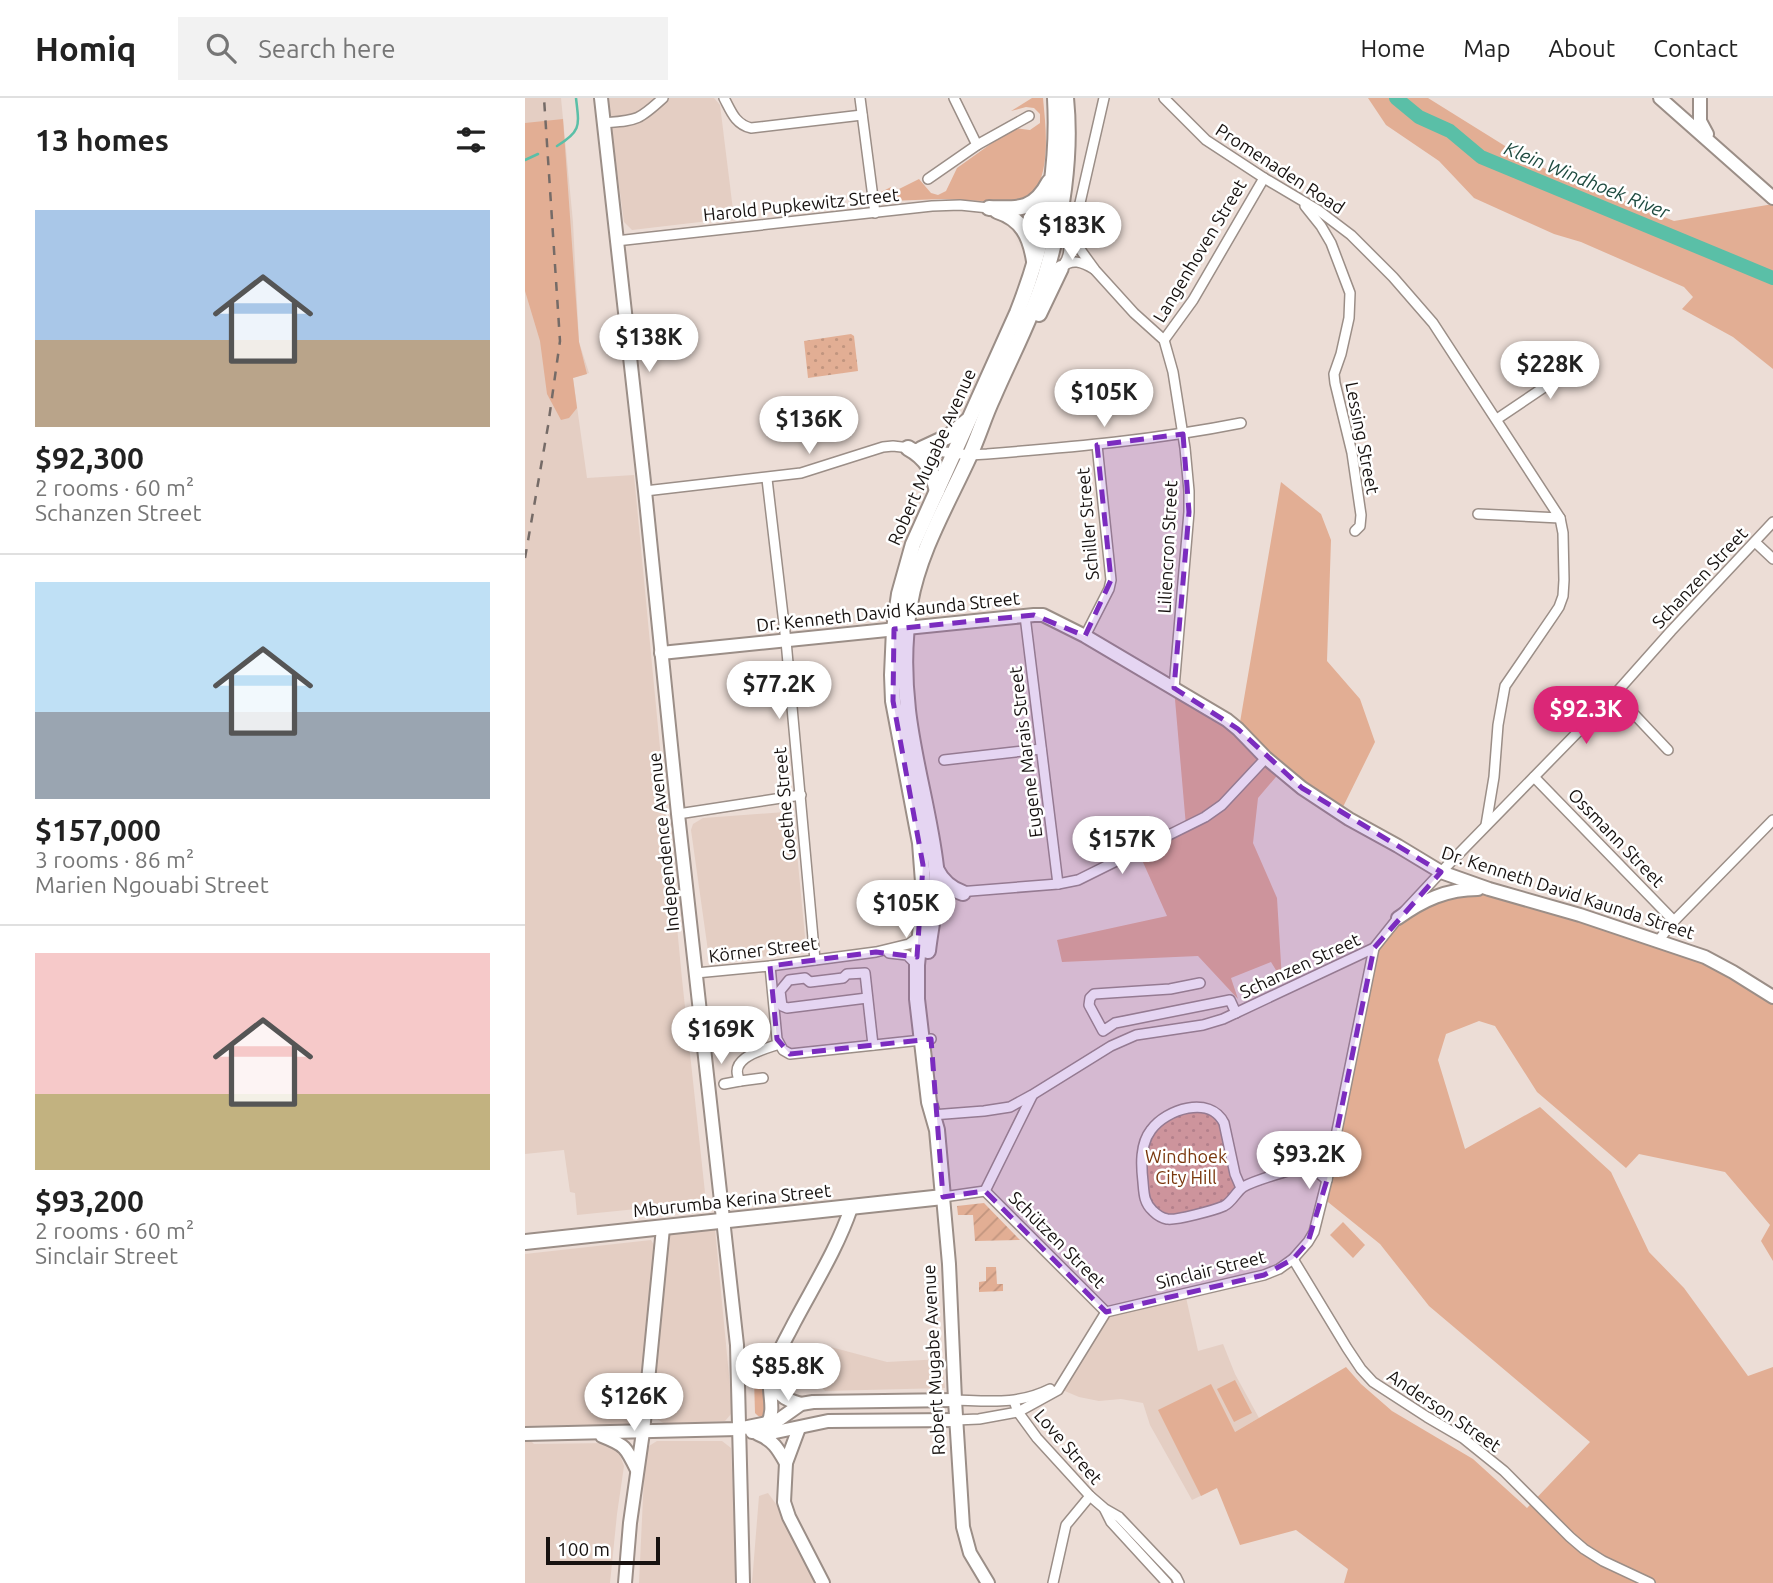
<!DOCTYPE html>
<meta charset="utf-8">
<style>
body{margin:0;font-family:Ubuntu,sans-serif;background:#f2f2f2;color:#222;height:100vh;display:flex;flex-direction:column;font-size:26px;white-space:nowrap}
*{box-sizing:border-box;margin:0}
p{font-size:23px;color:#767676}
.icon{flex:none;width:38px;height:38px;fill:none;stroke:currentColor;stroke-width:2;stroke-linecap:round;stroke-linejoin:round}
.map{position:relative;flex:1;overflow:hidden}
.side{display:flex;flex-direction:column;background:#fff;width:525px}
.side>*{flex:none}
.scale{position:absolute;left:21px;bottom:18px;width:114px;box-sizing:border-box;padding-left:7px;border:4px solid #171210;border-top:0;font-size:19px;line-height:24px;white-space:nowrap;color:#171210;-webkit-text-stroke:5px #fff;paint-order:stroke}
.price{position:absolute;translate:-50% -60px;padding:0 16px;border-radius:24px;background:#fff;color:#222;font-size:23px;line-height:46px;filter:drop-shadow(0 2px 4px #0008)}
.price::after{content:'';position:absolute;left:50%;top:42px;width:21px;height:16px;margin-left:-10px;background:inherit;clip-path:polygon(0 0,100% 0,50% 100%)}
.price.selected{background:#db2777;color:#fff}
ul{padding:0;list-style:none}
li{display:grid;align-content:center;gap:14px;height:371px;padding:0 35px}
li+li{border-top:2px solid #e0e0e0}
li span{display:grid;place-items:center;height:217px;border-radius:0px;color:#555}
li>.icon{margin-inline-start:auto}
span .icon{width:126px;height:126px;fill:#fffc;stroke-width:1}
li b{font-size:30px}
h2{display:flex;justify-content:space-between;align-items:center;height:84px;padding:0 35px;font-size:30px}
header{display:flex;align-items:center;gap:42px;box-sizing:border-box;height:98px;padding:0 35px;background:#fff;border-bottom:2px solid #e0e0e0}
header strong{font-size:33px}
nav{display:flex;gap:38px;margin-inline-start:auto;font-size:24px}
.search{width:490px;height:63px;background:#f2f2f2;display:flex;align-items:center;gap:18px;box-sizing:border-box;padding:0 24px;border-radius:0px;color:#767676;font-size:26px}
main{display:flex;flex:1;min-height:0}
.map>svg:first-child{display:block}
.built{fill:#e4cec3}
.grass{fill:#e2ae94}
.park{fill:url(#park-dots)}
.garden{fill:url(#garden-furrows)}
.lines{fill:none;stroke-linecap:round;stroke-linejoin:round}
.stream{stroke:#5abfa7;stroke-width:2.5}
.river{stroke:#5abfa7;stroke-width:14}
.street-casing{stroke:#9b8e87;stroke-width:12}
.secondary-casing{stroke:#9b8e87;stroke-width:16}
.primary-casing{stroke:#9b8e87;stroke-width:18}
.street{stroke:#fff;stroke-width:9}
.secondary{stroke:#fff;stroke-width:12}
.primary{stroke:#fff;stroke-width:14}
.rail{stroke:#756b67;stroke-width:2.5;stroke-dasharray:9 9;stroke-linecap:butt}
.marked{fill:#7b2cbf;fill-opacity:0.2;stroke:#7b2cbf;stroke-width:5;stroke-dasharray:14 9;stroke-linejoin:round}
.labels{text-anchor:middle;stroke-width:5;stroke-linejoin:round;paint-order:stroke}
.street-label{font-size:18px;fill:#171210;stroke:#fff}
.park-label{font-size:18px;fill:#7a380e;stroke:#fff}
.water-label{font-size:19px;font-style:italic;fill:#1e4b40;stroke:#fff}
</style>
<header>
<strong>Homiq</strong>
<div class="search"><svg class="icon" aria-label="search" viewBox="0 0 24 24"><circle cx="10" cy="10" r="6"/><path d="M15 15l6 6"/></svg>Search here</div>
<nav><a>Home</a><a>Map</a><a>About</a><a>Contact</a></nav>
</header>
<main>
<section class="side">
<h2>13 homes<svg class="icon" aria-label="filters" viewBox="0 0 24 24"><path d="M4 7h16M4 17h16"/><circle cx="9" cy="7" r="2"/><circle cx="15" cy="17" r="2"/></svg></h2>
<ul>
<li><span style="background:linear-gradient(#a9c7e8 60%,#b9a48a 0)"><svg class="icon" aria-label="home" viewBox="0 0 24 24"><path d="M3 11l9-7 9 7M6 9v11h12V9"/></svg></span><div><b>$92,300</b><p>2 rooms · 60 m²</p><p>Schanzen Street</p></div></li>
<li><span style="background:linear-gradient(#bfe0f5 60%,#9aa5b1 0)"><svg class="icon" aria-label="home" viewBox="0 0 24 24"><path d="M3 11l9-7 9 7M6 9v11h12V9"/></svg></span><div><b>$157,000</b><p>3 rooms · 86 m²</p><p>Marien Ngouabi Street</p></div></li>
<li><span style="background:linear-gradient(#f6c9c9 65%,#c2b280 0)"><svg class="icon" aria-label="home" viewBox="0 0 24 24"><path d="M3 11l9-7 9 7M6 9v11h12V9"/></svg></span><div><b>$93,200</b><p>2 rooms · 60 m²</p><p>Sinclair Street</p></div></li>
</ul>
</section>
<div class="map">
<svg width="1248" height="1485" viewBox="0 0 1248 1485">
<defs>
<pattern id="park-dots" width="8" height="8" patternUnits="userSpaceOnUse" patternTransform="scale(1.75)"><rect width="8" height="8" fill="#e2ae94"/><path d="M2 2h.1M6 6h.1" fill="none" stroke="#c1957f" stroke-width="1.8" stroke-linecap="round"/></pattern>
<pattern id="garden-furrows" width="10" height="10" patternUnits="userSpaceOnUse" patternTransform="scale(1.75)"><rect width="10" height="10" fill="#e2ae94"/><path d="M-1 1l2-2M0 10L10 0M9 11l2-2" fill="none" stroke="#c1957f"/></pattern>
</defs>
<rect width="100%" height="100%" fill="#ecddd6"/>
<g class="built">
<path d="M0,0h36l12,124 6,120 10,31 -16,5 14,100 47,-3 48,504 24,223 -129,13 -2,-22 -5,-1 -6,-42 -39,4z"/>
<path d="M82,0h107l6,7 14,113 -102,12 -8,-8z"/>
<path d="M260,714l6,4 3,5 11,116 -1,5 -5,7 -8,4 -68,9 -8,-4 -7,-7 -17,-121 2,-6 10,-6z"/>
<path d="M190,1131l17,178 -1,7 -6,7 -60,3 -13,-8 16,-181z"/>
<path d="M126,1142l3,5 1,7 -17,168 -4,5 -109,1v-172z"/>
<path d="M660,1195l13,58 25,-7 12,30 24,44 -24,14 -18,56 -25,12 -42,-75 -7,-22 -22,-4 -22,2 -20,-4 -19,-8 46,-77z"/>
<path d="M302,1248l60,16 55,-3 3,29 -120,3 -7,-8v-18z"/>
<path d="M0,1340h3l6,6 74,-1 10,7 6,16 -7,48 -7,69h-85z"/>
<path d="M132,1343h65l9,7 6,135h-98l6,-128 4,-9z"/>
<path d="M243,1395l8,11 39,79h-63l7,-87z"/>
</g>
<g class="grass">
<path d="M507,0h11c3,33 8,71 -11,99l-27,7 -23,-3 -40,-2 -53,2 -7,-2 -5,-5 14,-7 4,4 24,-12 12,14 7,2 8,-4 11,-23 56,-40 17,2 10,-7v-9l-6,-6 -8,-1 -15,4z"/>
<path d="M843,0h60l106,66 140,57 99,-17v165l-40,-32 -51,-28 11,-12 -9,-10 -103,-45 -27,-8 -80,-36 -35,-37 -53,-36z"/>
<path d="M38,21l16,223 8,32 -14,4 4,30 -8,10 -8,2 -14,-26 -7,-53 -15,-50v-168z"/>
<path d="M756,384l40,32 10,26 -4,121 33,38 15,43 -35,71 -59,-42 -23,27 -5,45 24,55 5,82 -11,-18 -40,16 7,21 -40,-43 -136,6 -5,-22 110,-24 -29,-65 48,-25 -12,-138 65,40z"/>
<path d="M964,791l216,68 68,47v257l-12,-20 9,-16 -45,-53 -86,-18 -13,14 -89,-76 -42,-66 -16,-5 -33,13 -8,26 27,89 75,-42 71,65 38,80 35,36 64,88 25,-9v216h-429l4,-14 -52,-39 -56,15 -23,-57 -16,8 -43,-86 53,-26 24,48 111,-65 15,17 31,27 81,48 54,49 63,-66 -161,-136 -49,-62 -57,-46 51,-250 42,-43z"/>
<path d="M818,1124l22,23 -12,13 -23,-23z"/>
<path d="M234,1280l2,1c1,9 5,30 3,37 -4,2 -6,0 -9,-3l-1,-34z"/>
<path d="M710,1282l17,33 -18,9 -17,-33z"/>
</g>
<g class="park">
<path d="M326,236l3,2 4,35 -50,7 -4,-37z"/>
<path d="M674,1008l22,11 20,71 -15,17 -57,15 -23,-16 -3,-54 18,-31z"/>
</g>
<g class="garden">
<path d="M459,1105l36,37 -45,1 -2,-26h-15l-1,-9z"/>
<path d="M461,1169h10l1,17h6v7l-24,1v-10l7,-1z"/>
</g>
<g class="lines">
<g class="stream">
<path d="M32,48c25,-15 22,-21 19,-48"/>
<path d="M0,62l13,-6"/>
</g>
<path class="river" d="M871,0l23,19 31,14 31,26 292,121"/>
<defs>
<g id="street">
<path d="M199,0c7,13 11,26 27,30l111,-13"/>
<path d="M335,0l15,115"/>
<path d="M429,0l23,47"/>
<path d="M639,0l42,42 58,38 54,32 33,25 42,42 40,46 127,195 3,15 1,47 -1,16 -4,11 -6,9 -48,70 -7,39 -4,52 -8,48"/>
<path d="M79,25c33,-3 34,-2 59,-25"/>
<path d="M403,81l49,-34 52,-29"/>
<path d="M780,108l16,20 10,17 19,50 -1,25 -8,36 -7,20 1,9 17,70 9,62 -1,11 -5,5"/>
<path d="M552,118l27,-118"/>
<path d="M527,136l14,2 8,5 21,29 39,43 30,27 9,32 12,76 4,43v21l-15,176"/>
<path d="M91,143l316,-35 28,-1 29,3"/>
<path d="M539,166c6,-9 6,-17 2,-28"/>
<path d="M536,170c11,-10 21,-6 33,1"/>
<path d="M639,242l29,-40 71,-122"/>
<path d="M972,321l89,-60"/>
<path d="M242,381l19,162 29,319"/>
<path d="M120,393l156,-18 82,-26 10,-1 77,9 17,-1c86,-7 169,-14 254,-31"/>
<path d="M953,416l82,4"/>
<path d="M1230,444l18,17"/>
<path d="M500,518l33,268"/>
<path d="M560,538l24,-47 2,-9 -14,-135"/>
<path d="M1090,596l53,56"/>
<path d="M419,662l97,-11"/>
<path d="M1009,679l140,144"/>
<path d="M153,716l123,-19"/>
<path d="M408,796l125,-10 20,-4 127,-63 17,-12 44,-47"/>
<path d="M1133,843l16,-20 99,-101"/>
<path d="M364,855l18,2 10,10"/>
<path d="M245,868l7,73 6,11 7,4 141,-15"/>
<path d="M171,875l74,-7 106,-14 33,-8 11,-8"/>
<path d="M675,885l-30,6 -76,5 -4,4 -1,7 14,26 12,-8 115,-23 6,13"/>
<path d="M342,900l-80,10 -5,-2 -2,-15 9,-11 16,-2 5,4 33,-4 4,-4 18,-1 8,72"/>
<path d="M238,980l-23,3c-13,-23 22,-31 39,-37"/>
<path d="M199,986l16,-3"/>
<path d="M407,1017l52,-4 26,-4 22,-12 79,-49 25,-11 67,-10 20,-6 151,-71 24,-30 43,-46 174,-178 56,-63 102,-109"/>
<path d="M716,1090l-6,-14 -11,-51c-14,-28 -58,-14 -73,7 -11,14 -10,35 -8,52 1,12 1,21 10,29 3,3 9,7 14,8 8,2 48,-9 57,-13 8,-4 12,-14 19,-19 9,-5 57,-22 67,-19 5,1 12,8 17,12"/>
<path d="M460,1093l121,121"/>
<path d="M460,1093l47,-95"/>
<path d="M418,1099l42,-6"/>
<path d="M768,1161l54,89 14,21 12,13 54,35 36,21 41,33 66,66 14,12 19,12 47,22"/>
<path d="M430,1302c34,1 63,5 95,-11"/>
<path d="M489,1303l4,11 19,26 53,58 15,13 14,8 57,60 3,6"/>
<path d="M431,1322l23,-1 39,-7 40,-22 48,-78 158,-37 15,-6 14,-10 15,-17 6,-10 13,-52 47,-232"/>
<path d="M580,1412l6,12 56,61"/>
<path d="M528,1485l13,-58 24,-29"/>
</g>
<g id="secondary">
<path d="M76,0l44,393 33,323 59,531 6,238"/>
<path d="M1135,0l113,100"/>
<path d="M1175,0v23l7,13"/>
<path d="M136,555l373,-38h9l42,21 142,84 11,9 28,29 36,30 47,31 49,27 43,26 48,17 91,26 125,42 28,15 40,25"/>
<path d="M873,820c25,-18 49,-29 80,-29"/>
<path d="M418,1099l6,67 6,136 8,127 7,26 18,30"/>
<path d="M250,1277c2,21 6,23 26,29"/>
<path d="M242,1326c10,-15 -1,-35 4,-52 5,-17 15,-33 23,-49 20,-38 43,-74 57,-115"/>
<path d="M274,1330l-13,35 -2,39 5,15 34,66"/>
<path d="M227,1334l19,1 57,-12 128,-1"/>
<path d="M0,1336l213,-5 39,-8 24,-17 12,-2 142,-2"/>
<path d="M233,1336c15,6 20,15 28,29"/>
<path d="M77,1338c23,9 24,11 35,34"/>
<path d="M100,1485l5,-60 13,-91 20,-204"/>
</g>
<g id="primary">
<path d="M464,110c29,1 45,3 60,-26"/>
<path d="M472,113c25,8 33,25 37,50"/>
<path d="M514,216l22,-46"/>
<path d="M383,350c20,11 24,23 29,43"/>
<path d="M396,351l28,-13 18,-15"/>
<path d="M411,771c6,12 15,20 27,24"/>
<path d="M403,853c3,-28 11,-56 8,-84 -6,-53 -22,-104 -28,-157 -4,-35 -4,-71 2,-106 9,-52 37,-99 59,-147 9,-19 15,-40 24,-59 17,-40 39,-80 52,-122 17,-55 27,-121 21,-178"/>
<path d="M0,1144l418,-45 -6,-67 -8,-28 -12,-103v-34l7,-70 -4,-52 -27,-142 -1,-26 2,-46 5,-35 14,-50 104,-231c27,-68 42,-142 38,-215"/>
</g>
</defs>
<use href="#street" class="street-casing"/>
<use href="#secondary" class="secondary-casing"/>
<use href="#primary" class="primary-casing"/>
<use href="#street" class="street"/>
<use href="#secondary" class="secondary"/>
<use href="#primary" class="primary"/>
<path class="rail" d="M0,460l23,-132 12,-85 -16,-243"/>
</g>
<path class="marked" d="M658,336l6,78 -15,176 64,41 64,59 139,84 -67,76 -47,232 -19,62 -15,17 -29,16 -158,37 -121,-121 -42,6 -12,-158 -141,15 -13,-15 -7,-73 106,-14 41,5 6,-92 -30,-164 1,-72 140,-14 51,21 26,-56 -14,-135z"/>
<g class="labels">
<g class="street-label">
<text transform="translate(755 71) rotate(33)" y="6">Promenaden Road</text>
<text transform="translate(276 107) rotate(-6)" y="6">Harold Pupkewitz Street</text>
<text transform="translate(675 153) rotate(-59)" y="6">Langenhoven Street</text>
<text transform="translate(837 340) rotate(79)" y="6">Lessing Street</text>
<text transform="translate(407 359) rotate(-66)" y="6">Robert Mugabe Avenue</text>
<text transform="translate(563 426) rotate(-95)" y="6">Schiller Street</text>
<text transform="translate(643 449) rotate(-87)" y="6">Liliencron Street</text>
<text transform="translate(1175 480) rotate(-47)" y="6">Schanzen Street</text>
<text transform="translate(363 514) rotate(-6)" y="6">Dr. Kenneth David Kaunda Street</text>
<text transform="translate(501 654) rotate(-97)" y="6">Eugene Marais Street</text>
<text transform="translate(260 706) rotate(-95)" y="6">Goethe Street</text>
<text transform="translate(1091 740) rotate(46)" y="6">Ossmann Street</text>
<text transform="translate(139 744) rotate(-96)" y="6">Independence Avenue</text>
<text transform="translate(1043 795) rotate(18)" y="6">Dr. Kenneth David Kaunda Street</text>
<text transform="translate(238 852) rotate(-7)" y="6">Körner Street</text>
<text transform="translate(775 868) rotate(-25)" y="6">Schanzen Street</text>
<text transform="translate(207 1103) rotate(-6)" y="6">Mburumba Kerina Street</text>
<text transform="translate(532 1142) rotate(45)" y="6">Schützen Street</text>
<text transform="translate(686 1172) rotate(-14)" y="6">Sinclair Street</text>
<text transform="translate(409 1262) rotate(-93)" y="6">Robert Mugabe Avenue</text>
<text transform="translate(919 1313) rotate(34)" y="6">Anderson Street</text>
<text transform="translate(543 1349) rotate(49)" y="6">Love Street</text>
</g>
<g class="park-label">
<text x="661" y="1065">Windhoek<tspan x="661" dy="21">City Hill</tspan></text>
</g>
<g class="water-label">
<text transform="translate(1062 82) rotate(22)" y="7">Klein Windhoek River</text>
</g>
</g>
</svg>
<div class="scale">100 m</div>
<b class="price" style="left:547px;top:164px">$183K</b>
<b class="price" style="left:124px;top:276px">$138K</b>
<b class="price" style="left:1025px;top:303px">$228K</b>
<b class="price" style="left:579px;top:331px">$105K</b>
<b class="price" style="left:284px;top:358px">$136K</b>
<b class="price" style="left:254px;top:623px">$77.2K</b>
<b class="price selected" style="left:1061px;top:648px">$92.3K</b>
<b class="price" style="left:597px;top:778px">$157K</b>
<b class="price" style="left:381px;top:842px">$105K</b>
<b class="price" style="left:196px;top:968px">$169K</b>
<b class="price" style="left:784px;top:1093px">$93.2K</b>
<b class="price" style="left:263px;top:1305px">$85.8K</b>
<b class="price" style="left:109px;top:1335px">$126K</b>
</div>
</main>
